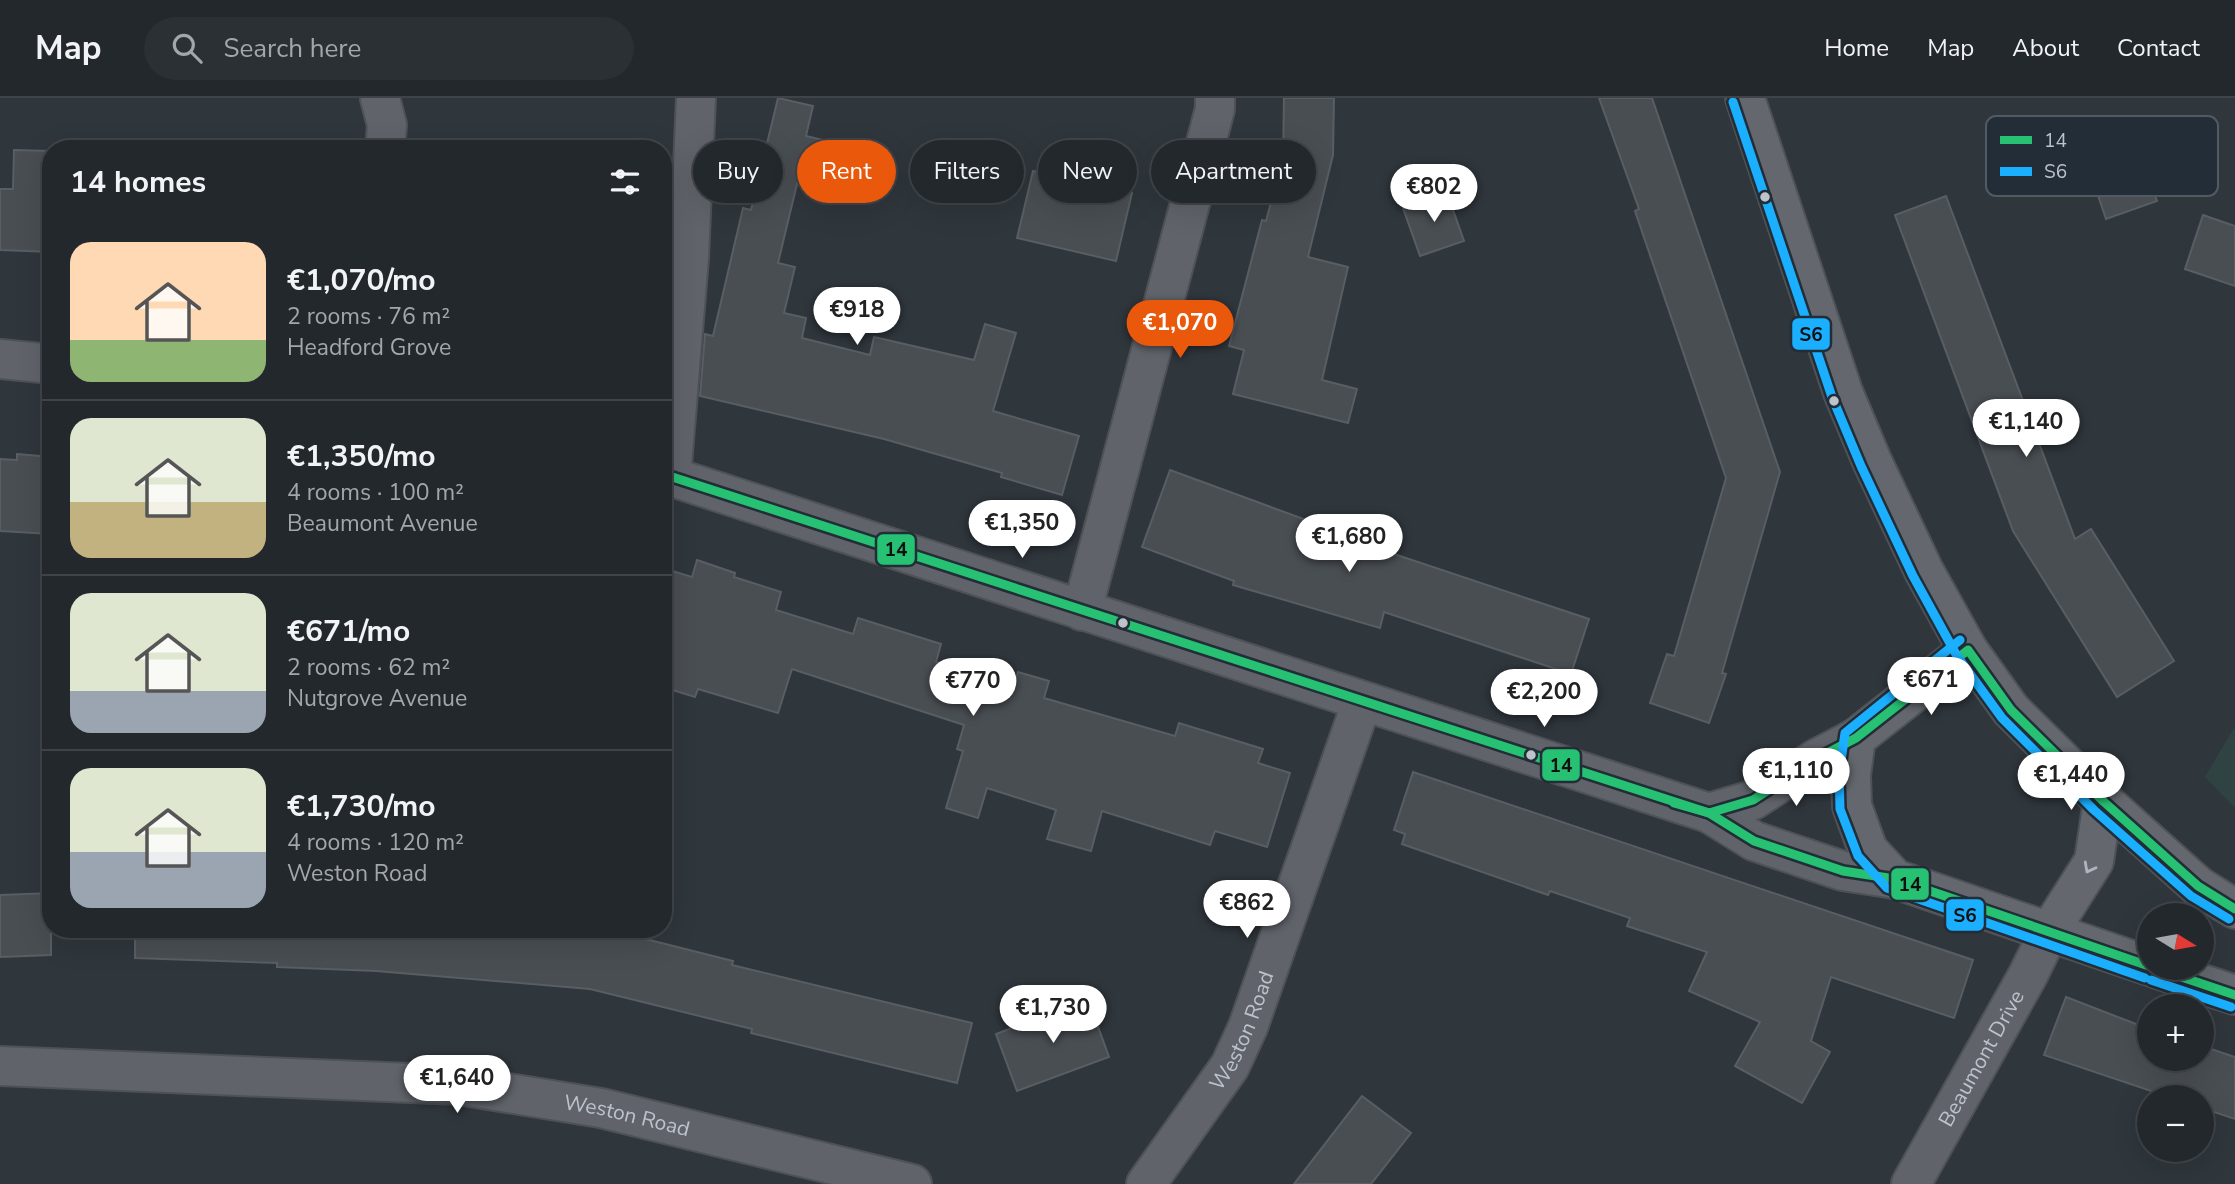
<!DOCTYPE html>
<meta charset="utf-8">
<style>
body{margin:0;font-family:"Nunito Sans",sans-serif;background:#2b3035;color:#f1f3f6;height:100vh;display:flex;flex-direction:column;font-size:26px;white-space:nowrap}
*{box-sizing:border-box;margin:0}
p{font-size:23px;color:#a3a6aa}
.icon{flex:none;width:38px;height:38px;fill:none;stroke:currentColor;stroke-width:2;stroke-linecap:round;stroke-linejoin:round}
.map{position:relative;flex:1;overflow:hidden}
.sheet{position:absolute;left:42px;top:42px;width:630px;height:798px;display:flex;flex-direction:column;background:#23282d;border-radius:28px;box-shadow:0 7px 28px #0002,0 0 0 2px #404449}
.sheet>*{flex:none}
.hud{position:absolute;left:693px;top:42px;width:665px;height:63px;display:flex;gap:14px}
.needle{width:46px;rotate:101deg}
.tools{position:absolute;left:2137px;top:805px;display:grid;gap:14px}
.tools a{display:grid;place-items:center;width:77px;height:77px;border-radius:50%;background:#23282d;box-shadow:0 7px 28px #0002,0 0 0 2px #404449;font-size:35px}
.price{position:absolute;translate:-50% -60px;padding:0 16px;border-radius:24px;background:#fff;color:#222;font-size:23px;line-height:46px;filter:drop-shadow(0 2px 4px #0008)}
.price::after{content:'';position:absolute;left:50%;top:42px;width:21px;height:16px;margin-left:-10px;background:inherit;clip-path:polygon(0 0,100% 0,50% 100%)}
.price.on{background:#ea580c;color:#fff}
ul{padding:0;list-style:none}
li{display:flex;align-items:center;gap:21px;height:175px;padding:0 28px}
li+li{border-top:2px solid #404449}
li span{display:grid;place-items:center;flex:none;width:196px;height:140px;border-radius:21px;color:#555}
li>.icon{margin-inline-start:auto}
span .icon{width:84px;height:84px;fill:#fffc;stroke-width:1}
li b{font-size:30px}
h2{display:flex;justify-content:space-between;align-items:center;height:84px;padding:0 28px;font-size:30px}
.pill{padding:0 24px;border-radius:32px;background:#23282d;box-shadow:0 7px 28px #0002,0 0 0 2px #404449;font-size:24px;line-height:63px}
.pill.on{background:#ea580c;color:#fff}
header{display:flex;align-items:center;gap:42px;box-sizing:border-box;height:98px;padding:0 35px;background:#23282d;border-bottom:2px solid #404449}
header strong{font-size:33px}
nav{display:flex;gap:38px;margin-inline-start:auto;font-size:24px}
.search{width:490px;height:63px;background:#2b3035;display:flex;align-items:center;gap:18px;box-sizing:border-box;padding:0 24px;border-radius:38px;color:#a3a6aa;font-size:26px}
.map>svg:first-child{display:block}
.green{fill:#2f4343}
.building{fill:#494e53;stroke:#585e63;stroke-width:2}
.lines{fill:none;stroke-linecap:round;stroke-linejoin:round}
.minor-casing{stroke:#4e5257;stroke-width:42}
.tertiary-casing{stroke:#4e5257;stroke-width:42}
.secondary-casing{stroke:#4e5257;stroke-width:42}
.minor{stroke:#60646a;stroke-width:38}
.tertiary{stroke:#60646a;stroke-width:38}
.secondary{stroke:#64686e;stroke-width:38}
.bus-1-casing{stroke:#232d37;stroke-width:14}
.bus-2-casing{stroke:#232d37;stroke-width:14}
.bus-1{stroke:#26c172;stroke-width:9}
.bus-2{stroke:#1aafff;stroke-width:9}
.oneway{stroke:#afb5bd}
.bus-dot{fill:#bcc3cb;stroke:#232d37;stroke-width:2.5}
.labels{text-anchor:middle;stroke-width:5;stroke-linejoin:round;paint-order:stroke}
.street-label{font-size:21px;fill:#bcc3cb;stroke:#232d37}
.key{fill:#232d37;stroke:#515a63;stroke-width:2}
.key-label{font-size:19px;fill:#bcc3cb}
.line-badge{stroke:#232d37;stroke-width:2.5}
.pale-badge-label{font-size:19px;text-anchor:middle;font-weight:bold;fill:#111}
</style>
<header>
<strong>Map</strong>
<div class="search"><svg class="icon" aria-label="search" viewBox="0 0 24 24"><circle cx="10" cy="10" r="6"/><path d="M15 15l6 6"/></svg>Search here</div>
<nav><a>Home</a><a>Map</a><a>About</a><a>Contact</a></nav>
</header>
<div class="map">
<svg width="2235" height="1086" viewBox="0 0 2235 1086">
<rect width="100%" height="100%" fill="#2f363c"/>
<path class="green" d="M2235,628v82l-30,-31z"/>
<g class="building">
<path d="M778,0l35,8 -7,30 38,9 -11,47 -36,-8 -19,79 17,4 -11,46 22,5 -4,20 68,17 4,-18 100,23 11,-36 31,9 -23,78 86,25 -17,59 -61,-18 1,-4 -118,-34 -184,-43 5,-62 8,2 30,-128 8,2z"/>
<path d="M1284,0h50l-1,57 -25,102 40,10 -26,113 35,9 -9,34 -115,-29 11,-44 -15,-4 33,-126 4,1 17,-64z"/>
<path d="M1599,0h53l128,374 -58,201 4,1 -17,49 -59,-20 17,-49 7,2 52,-178 -91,-267 4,-2z"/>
<path d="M2137,47l20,56 -51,18 -19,-56z"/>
<path d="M14,52l37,1v101l-51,-2v-61h13z"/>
<path d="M1033,73l99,22 -16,68 -99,-23z"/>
<path d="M1447,95l17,48 -44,15 -17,-48z"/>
<path d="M1946,98l129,343 16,-10 83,132 -57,36 -104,-166 -118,-316z"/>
<path d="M2203,117l32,11v60l-50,-17z"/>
<path d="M17,356l34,3v77l-51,-3v-72l17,1z"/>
<path d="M1170,372l139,51 -1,2 87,25 -1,6 195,65 -18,55 -187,-62 -4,16 -147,-43 1,-4 -92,-34z"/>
<path d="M697,462l38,13 -1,4 47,15 -5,18 77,24 5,-16 83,26 -5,18 78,24 4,-14 31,9 -5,17 131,38 4,-13 84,26 -5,14 32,10 -23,74 -52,-16 -5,14 -108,-34 -11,40 -44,-12 9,-29 -69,-22 -9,30 -32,-10 17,-57 -6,-2 7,-24 -172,-56 -14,44 -80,-24 -3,8 -32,-10v-119l29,9z"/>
<path d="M1413,674l560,188 -19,58 -123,-41 -20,64 19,11 -28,51 -67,-37 25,-44 -71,-31 18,-39 -80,-26 3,-8 -80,-27 -2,4 -146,-51 3,-10 -11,-4z"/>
<path d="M51,795v62l-51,2v-62z"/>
<path d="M135,831h471l127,32 -1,4 240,58 -15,60 -206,-50 1,-4 -162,-40 -214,-18 -99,-4v-4l-142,-5z"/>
<path d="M2066,899l83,32v30h53v-13l33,11v62l-33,-11v-11h-33l-125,-42z"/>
<path d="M1088,901l21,58 -92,34 -21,-57z"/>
<path d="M1362,998l49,37 -40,51h-77z"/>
</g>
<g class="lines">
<defs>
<g id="minor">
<path d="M380,0l7,27 -2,24"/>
<path d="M671,379l18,-219 7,-160"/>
<path d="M1082,513l133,-502v-11"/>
<path id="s1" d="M0,968l458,19 143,23 311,76"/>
<path id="s2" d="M1146,1086l84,-118 18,-39 114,-325"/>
<path id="s3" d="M1911,1086l117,-209 21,-43"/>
</g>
<g id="tertiary">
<path d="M0,261l51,5"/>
<path d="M663,376l1046,339 45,28 89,30 52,8"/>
<path d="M1709,715l44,-13 63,-41 40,-21"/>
</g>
<g id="secondary">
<path d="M1745,0l98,294 29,69 52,110 44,79 43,60 92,91 95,85 37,23"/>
<path d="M1968,552l-112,88 -5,37 1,31 16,44 27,29 254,87"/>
<path d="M2049,834l45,-71 9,-60"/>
<path d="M2155,870l80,27"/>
</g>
</defs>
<use href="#minor" class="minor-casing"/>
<use href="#tertiary" class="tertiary-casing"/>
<use href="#secondary" class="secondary-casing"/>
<use href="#minor" class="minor"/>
<use href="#tertiary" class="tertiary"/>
<use href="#secondary" class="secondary"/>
<defs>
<g id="bus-1">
<path d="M663,376l1046,339 44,-13 63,-41 40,-21 112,-88 43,60 92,91 95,85 37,23"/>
<path d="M1674,705l35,10 45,28 89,30 52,8 254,87"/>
<path d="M2155,870l80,27"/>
</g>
<g id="bus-2">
<path d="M1733,4l99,295 29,69 52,110 44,80 45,62 92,92 97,86 38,23"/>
<path d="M1960,542l-115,93 -6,41 1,35 18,47 29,32 258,90"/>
<path d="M2151,882l80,27"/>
</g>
</defs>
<use href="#bus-1" class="bus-1-casing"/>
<use href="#bus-2" class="bus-2-casing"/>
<use href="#bus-1" class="bus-1"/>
<use href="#bus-2" class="bus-2"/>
</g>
<defs><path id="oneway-chevron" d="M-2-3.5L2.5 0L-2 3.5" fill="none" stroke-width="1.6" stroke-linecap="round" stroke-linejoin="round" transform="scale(1.75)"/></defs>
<use class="oneway" href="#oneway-chevron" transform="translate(2089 770) rotate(118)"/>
<g class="bus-dot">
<circle cx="1765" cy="99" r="6"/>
<circle cx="1834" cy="303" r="6"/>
<circle cx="1123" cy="525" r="6"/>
<circle cx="1531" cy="657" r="6"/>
</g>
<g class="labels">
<g class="street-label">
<text dy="7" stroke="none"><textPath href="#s2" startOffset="182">Weston Road</textPath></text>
<text dy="7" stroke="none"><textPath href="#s3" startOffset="144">Beaumont Drive</textPath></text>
<text dy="7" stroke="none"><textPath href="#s1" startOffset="630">Weston Road</textPath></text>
</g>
</g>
<rect x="1986" y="18" width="232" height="80" rx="10" class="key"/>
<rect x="2000" y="38" width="32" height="8" fill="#26c172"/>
<rect x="2000" y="69" width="32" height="9" fill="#1aafff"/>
<g class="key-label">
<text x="2044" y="49">14</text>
<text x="2044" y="80">S6</text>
</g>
<g class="line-badge">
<rect x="1791" y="219" width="40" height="34" rx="7" fill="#1aafff"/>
<rect x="876" y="435" width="40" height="33" rx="7" fill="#26c172"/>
<rect x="1541" y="650" width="40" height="34" rx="7" fill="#26c172"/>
<rect x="1890" y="769" width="40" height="34" rx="7" fill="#26c172"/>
<rect x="1945" y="800" width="40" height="34" rx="7" fill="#1aafff"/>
</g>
<g class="pale-badge-label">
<text x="1811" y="243">S6</text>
<text x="896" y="458">14</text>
<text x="1561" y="674">14</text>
<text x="1910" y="793">14</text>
<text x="1965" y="824">S6</text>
</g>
</svg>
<div class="tools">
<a><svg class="needle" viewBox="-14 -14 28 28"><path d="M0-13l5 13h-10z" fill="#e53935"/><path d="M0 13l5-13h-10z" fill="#a3a6aa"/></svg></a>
<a>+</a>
<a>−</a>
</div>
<b class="price" style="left:1434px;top:126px">€802</b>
<b class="price" style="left:857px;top:249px">€918</b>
<b class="price on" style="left:1180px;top:262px">€1,070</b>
<b class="price" style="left:2026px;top:361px">€1,140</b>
<b class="price" style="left:1022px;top:462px">€1,350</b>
<b class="price" style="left:1349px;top:476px">€1,680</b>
<b class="price" style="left:1931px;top:619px">€671</b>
<b class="price" style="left:973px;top:620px">€770</b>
<b class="price" style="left:1544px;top:631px">€2,200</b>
<b class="price" style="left:1796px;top:710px">€1,110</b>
<b class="price" style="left:2071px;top:714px">€1,440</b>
<b class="price" style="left:1247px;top:842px">€862</b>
<b class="price" style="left:1053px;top:947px">€1,730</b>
<b class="price" style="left:457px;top:1017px">€1,640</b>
<div class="hud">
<a class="pill">Buy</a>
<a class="pill on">Rent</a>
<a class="pill">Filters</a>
<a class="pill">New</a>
<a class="pill">Apartment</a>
</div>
<section class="sheet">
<h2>14 homes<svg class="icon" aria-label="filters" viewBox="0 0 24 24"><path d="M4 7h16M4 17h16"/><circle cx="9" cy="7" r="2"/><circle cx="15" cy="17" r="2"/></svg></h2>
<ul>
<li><span style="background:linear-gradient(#ffd9b3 70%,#8fb573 0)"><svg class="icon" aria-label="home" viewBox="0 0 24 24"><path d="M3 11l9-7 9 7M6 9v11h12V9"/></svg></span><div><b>€1,070/mo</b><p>2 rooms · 76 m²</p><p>Headford Grove</p></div></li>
<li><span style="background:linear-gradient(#dfe7d0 60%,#c2b280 0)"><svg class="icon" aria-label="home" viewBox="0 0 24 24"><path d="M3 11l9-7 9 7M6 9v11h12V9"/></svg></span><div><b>€1,350/mo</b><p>4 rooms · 100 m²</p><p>Beaumont Avenue</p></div></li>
<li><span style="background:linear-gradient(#dfe7d0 70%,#9aa5b1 0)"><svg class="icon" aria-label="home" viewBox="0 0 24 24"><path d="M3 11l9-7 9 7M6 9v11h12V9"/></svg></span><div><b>€671/mo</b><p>2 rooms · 62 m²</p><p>Nutgrove Avenue</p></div></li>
<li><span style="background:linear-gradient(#dfe7d0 60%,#9aa5b1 0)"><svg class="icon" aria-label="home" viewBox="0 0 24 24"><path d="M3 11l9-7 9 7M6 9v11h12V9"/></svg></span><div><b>€1,730/mo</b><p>4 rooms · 120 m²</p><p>Weston Road</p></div></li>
</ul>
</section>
</div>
